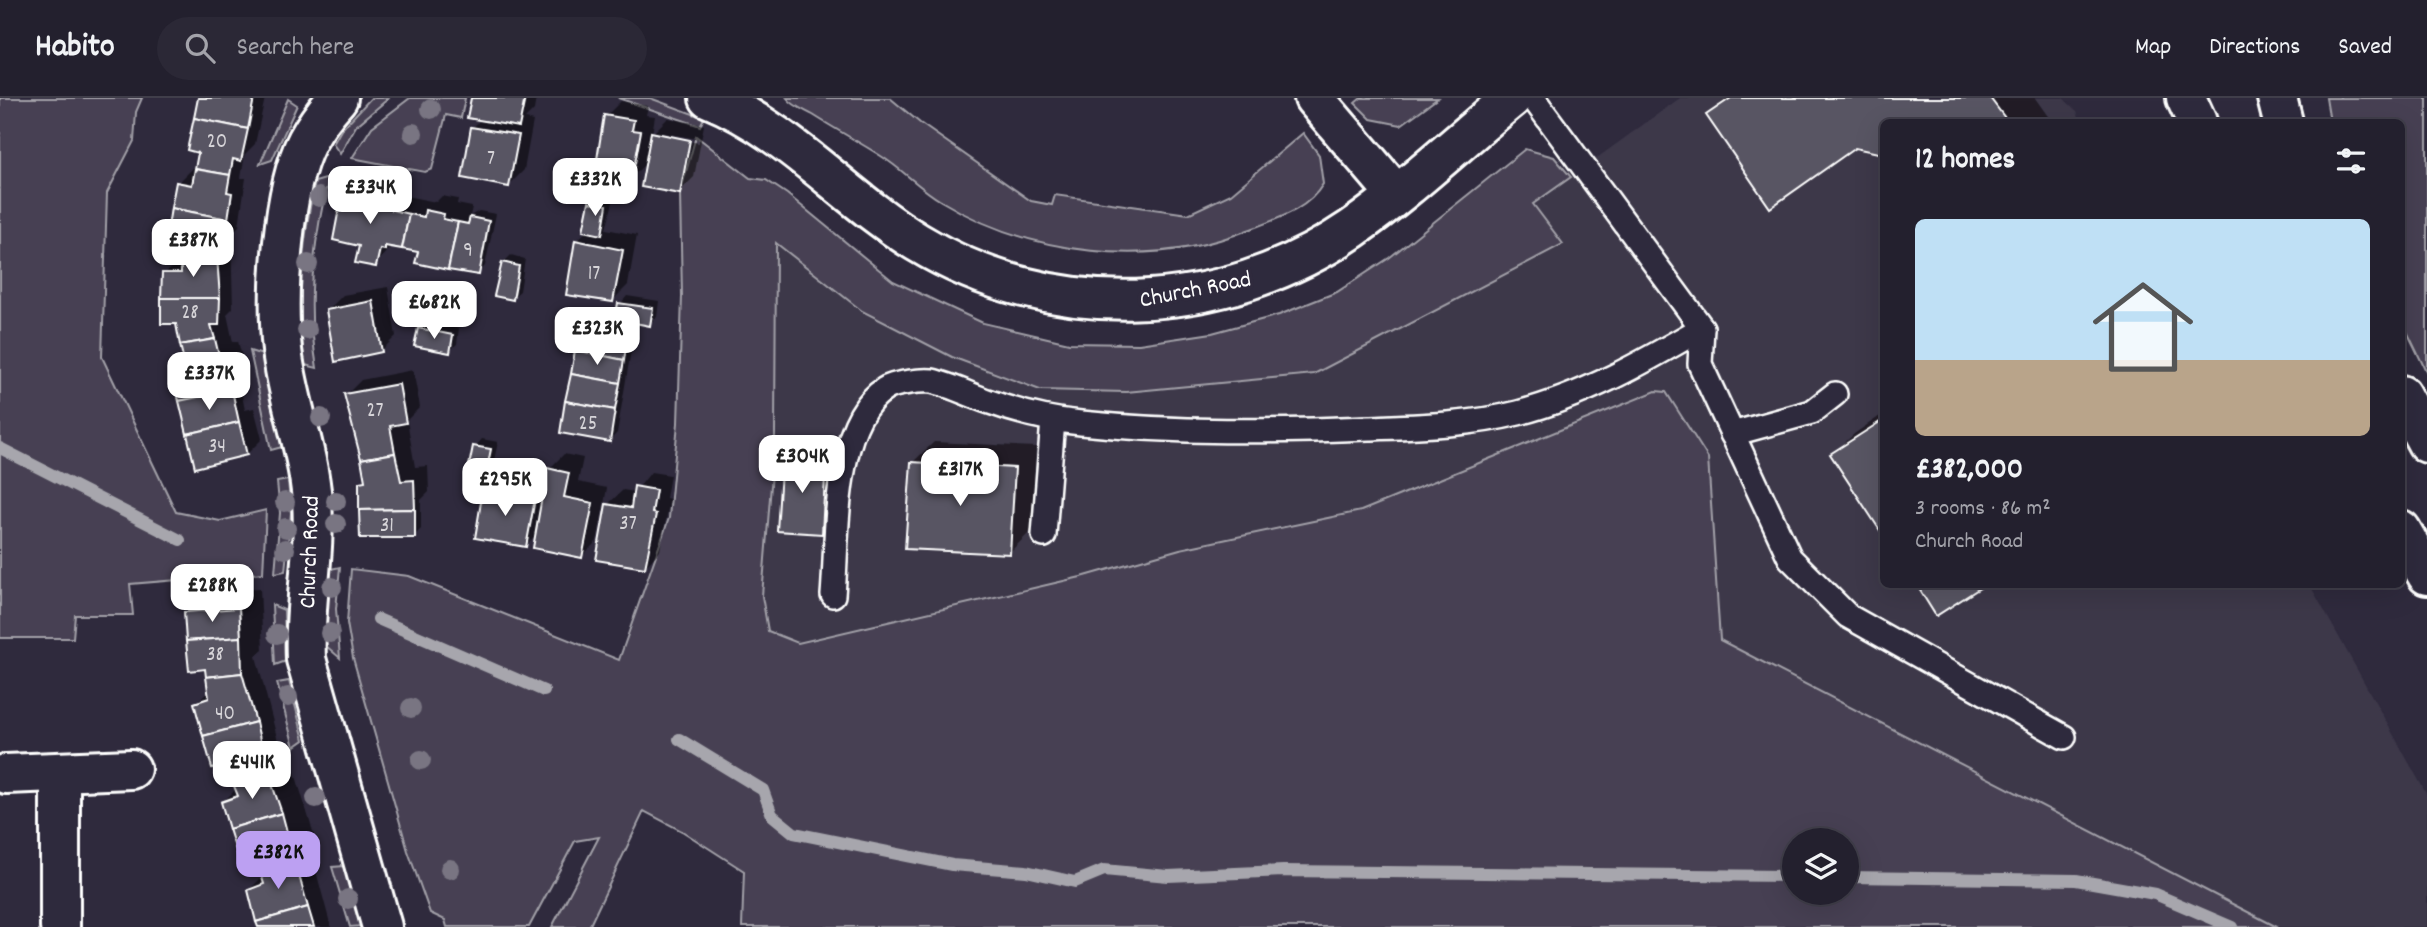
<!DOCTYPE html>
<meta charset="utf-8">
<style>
body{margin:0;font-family:Dekko,sans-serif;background:#2b2836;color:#f1f3f6;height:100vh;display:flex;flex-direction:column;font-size:26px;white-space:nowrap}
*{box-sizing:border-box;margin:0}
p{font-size:23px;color:#a3a3aa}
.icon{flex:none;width:38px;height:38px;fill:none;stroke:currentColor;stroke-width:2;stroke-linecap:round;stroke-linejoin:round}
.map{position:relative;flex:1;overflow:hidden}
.panel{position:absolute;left:1880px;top:21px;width:525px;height:469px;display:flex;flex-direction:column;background:#23202e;border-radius:10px;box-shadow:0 7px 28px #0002,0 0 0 2px #403e4a}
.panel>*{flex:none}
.controls{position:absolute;left:1782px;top:730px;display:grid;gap:14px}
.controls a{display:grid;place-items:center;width:77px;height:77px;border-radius:50%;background:#23202e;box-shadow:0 7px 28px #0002,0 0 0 2px #403e4a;font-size:35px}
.price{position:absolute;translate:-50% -60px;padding:0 16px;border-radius:14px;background:#fff;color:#222;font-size:23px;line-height:46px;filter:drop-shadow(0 2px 4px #0008)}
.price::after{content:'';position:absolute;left:50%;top:42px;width:21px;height:16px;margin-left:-10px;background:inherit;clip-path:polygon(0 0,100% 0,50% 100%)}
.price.active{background:#bca0f2;color:#111}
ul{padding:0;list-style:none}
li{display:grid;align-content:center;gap:14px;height:371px;padding:0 35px}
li+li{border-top:2px solid #403e4a}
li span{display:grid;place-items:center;height:217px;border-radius:10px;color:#555}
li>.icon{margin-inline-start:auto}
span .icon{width:126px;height:126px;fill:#fffc;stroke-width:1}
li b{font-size:30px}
h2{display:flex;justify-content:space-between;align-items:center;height:84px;padding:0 35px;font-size:30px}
header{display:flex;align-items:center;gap:42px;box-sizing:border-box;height:98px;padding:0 35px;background:#23202e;border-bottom:2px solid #403e4a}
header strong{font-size:33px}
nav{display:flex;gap:38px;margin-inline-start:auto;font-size:24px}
.search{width:490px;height:63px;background:#2b2836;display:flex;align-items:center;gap:18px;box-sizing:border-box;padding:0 24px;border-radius:38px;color:#a3a3aa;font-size:26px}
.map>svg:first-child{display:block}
.built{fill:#3c3749}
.green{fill:#464152;stroke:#a2a0a8;stroke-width:2;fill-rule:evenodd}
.shadow{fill:#0007;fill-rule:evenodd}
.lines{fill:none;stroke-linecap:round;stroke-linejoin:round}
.stream{stroke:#a7a6ad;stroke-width:12}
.building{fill:#595564;stroke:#fff;stroke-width:2}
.service-casing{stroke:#fff;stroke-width:28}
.minor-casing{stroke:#fff;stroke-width:44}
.primary-casing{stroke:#fff;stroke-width:44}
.service{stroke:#2f2a3d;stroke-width:23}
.minor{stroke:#2f2a3d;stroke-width:38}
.primary{stroke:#2f2a3d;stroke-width:38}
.tree{fill:#797582}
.labels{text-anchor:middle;stroke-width:7;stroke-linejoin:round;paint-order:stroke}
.number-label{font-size:21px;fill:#d6d4d8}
.street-label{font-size:24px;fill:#fff;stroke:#2f2a3d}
</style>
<header>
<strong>Habito</strong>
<div class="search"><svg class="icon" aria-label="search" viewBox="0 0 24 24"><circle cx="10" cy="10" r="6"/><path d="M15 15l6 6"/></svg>Search here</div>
<nav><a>Map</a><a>Directions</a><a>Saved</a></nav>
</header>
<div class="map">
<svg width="2427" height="829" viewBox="0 0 2427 829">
<rect width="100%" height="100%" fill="#2f2a3d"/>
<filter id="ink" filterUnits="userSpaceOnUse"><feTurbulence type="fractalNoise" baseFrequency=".0143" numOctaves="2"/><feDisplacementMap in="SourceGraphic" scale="14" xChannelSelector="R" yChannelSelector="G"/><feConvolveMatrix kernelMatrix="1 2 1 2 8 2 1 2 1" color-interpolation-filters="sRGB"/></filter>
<g filter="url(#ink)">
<path class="built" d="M1680,0h383l14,13 4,11h-198v462l427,1 117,210v132h-150l-557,-287 -12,-181 -53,-68 -294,120 -181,38 -95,27 -287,67 -30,-12 -6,-35 13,-160 1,-194 86,69 90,46 88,33 86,2 188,-18 249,-131 -30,-39z"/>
<g class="green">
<path d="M0,0h142l-6,14 -2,29 -27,52 -5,164 74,155 44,9 46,-11 -3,63 -133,11 3,31h-58l-2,23h-73z"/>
<path d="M371,0h18l-33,28 -16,28 -7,-10 8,-14z"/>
<path d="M410,0h55l-4,20 -15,-3 -14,54 -7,3 -73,-14 20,-31z"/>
<path d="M618,0h32l54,20 -4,8z"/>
<path d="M787,0h103l30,25 111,78 21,4 3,-10 133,19 43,-20 72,-61 16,22 4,29c-16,27 -47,35 -75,46 -98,40 -218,25 -307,-29 -22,-13 -39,-32 -60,-45 -22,-14 -46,-27 -68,-41 -9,-5 -20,-9 -26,-17z"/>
<path d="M1361,0h77l-37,27 -30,-6 -16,-16z"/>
<path d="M2326,0h101v275l-26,-54v-197h-71z"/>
<path d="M288,1l9,6 -25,55 -12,4z"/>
<path d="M696,38l54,42 16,2 21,14 106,87 90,42 86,20 70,1 73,-11 67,-18 58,-23 52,-34 136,-109 29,8 17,20 -38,27 30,40 -249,130 -188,18 -86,-2 -88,-33 -90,-46 -86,-68 -1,193 -13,160 6,35 30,12 287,-67 95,-27 181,-38 295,-120 10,1 42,66 12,182 557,287h-1535l2,-56 -62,-40 -38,-20 -55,116h-37l47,-90 -24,4 -46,86h-82l-2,-7 -15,-7 -22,-62 -55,-193 -6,-35 4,-54 58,7 210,84 50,-142 9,-95 4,-127 -2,-102zM1794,742h52v52h-52z"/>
<path d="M329,80c-16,62 -23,126 -12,190l-12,-3c-9,-61 -3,-123 10,-183z"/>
<path d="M250,253l13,4 19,92 -11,3z"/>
<path d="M288,382l3,33 -6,58 -10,2 5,-60 -3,-31z"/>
<path d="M340,469l-4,42 4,49 -15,-13 1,-75z"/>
<path d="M272,507l12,5 2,51 -11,4z"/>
<path d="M289,583l15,59 -10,7 -17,-64z"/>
<path d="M345,768l18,60 -13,1 -18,-60z"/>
</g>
<g class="shadow">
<path d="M200,0h65l-10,46 -10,10 -4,24h5l-7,48 -8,8 2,74 -6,6 6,28 5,-1 8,32 -7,8 6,29 9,-2 8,31 -15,15 -74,-84 12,-12 -21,-84 19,-15 -5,-76 15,-15 4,1z"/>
<path d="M472,0h64l-2,12 -9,9 8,2 -9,49 -15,15 -36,-58 9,-8z"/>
<path d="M1726,0h309l17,24h-169v30l-175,-36z"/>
<path d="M621,3l27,5 -2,9 9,1 -3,18 16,-16 36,7 -10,52 -15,15 -31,-31 -16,16 -26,-61zM662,35l37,6v4l-37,-7z"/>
<path d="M358,80l50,9 -2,9 30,6 6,-6 16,3 -1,5 15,3 -2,9 9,-5 17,3 -11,52 -7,7 -58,-22 -28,-6 -17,20 -14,-21 -18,-50z"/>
<path d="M598,98l16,2 -8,31 31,6 -9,50 -15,15 -37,-59 12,-11 2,-27z"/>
<path d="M511,157l14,4 -5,32 -8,7 -9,-35z"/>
<path d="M388,189l8,49 -15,15 -53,-41 15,-15z"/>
<path d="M627,198l32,5 -2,16 -8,7 -13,-3 -19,112 -7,7 -28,-120 8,-7 27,5 3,-14z"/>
<path d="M427,224l32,6 -2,16 -8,7 -30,-22z"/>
<path d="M413,272l7,37 -13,13 8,47 13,-1 1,26 -8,8v29l-7,7 -53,-53 5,-6 -20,-82 15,-15z"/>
<path d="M1883,316v118l-51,-77 22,-21z"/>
<path d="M482,341l16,3 -7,33 -7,7 -9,-35z"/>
<path d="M798,344l42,2 -4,73 -15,15 -38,-75z"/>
<path d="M934,344l102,5 -5,84 -22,22 -97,-90z"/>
<path d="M564,356l19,4 -5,24 29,6 -10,53 -15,15 -44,-23 -12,12 -42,-55 15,-15 47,9 3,-15z"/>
<path d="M651,374l19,3 -4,23 4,1 -10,52 -15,16 -38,-62 16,-15 12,2z"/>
<path d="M260,490l3,62 -7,6 25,97 7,-3 26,85 -22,22v5l17,-17 22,82h-71l-11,-37 14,-14 -8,-26 -32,-48 14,-14 -9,-26 -32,-59 14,-13 -25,-77 22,-21z"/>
</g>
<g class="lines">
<g class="stream">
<path d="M0,350l180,92"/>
<path d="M378,521l166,72"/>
<path d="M679,641l84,51 9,25 22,18 158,32 74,6 49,11 29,-12 64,6 115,-5 511,5"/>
<path d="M1846,779l230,3 79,14 77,33"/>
</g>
</g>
<g class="building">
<path d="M198,0h56l-6,31 -54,-11z"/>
<path d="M471,0h54l-6,29 -52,-9z"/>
<path d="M1731,0h259l18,24h-125v32l-28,-6 -85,60 -64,-93z"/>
<path d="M604,17l30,5 -2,10 9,1 -9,48 -37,-7z"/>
<path d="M194,20l54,11 -7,32 -8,-2 -3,16 -35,-6 3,-16 -11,-3z"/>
<path d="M471,29l48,8 -10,52 -47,-9z"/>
<path d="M651,34l39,8 -10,54 -39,-7z"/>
<path d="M195,71l35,6 -3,17 5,1 -4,26 -57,-11 5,-26 16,3z"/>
<path d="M342,95l51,8 -1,9 17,4 -7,35 -17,-3v4l-5,-1 -4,18 -21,-4 4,-17 -26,-6z"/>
<path d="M589,104l18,3 -5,30 -19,-4z"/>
<path d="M171,110l57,11 -4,24h-7v13l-36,-2 1,-18 -15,-3z"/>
<path d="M425,112l19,4 -1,5 15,3 -10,48 -33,-7 3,-11 -16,-3 7,-35 15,3z"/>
<path d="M470,119l19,4 -10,54 -31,-5 10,-48 10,2z"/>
<path d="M575,142l48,10 -10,52 -47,-7z"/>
<path d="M181,156l36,2 3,42h-59l1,-25h19z"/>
<path d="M502,164l17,4 -6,34 -19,-4z"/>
<path d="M161,200h59l-1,27h-8l4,14 -35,6 -4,-21h-15z"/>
<path d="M373,203l9,51 -47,10 -9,-52z"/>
<path d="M618,205l35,5 -3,18 -35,-7z"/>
<path d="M581,221l48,9 -5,32 -49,-10z"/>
<path d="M418,230l35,7 -3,18 -36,-7z"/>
<path d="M215,241l4,17 4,-1 9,35 -53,11 -8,-32 14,-4 -5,-20z"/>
<path d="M575,252l49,10 -4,23 -49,-9z"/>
<path d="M571,276l49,9 -5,27 -50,-9z"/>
<path d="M399,286l7,39 -16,3 5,27 -34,6 -17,-65z"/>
<path d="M232,292l7,32 -52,12 -8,-33z"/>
<path d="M565,303l50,9 -5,32 -50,-9z"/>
<path d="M1883,322v115l-53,-81z"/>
<path d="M239,324l8,33 -52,13 -8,-34z"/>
<path d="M473,348l18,3 -7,35 -18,-3z"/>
<path d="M395,355l6,28 13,-1 1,29 -56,1v-28l6,-1 -4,-22z"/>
<path d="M782,358l44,2 -4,76 -45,-3z"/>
<path d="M911,364l104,6 -5,86 -105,-5z"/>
<path d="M547,370l22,5 -5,24 29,6 -11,55 -49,-10z"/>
<path d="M634,388l22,4 -4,23 4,1 -11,54 -49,-8 10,-56 25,4z"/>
<path d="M483,392l52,9 -9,48 -51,-9z"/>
<path d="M415,411v29h-55l-1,-28z"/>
<path d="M1916,486h70l-50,32z"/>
<path d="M239,510l2,29 -55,4 -2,-29z"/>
<path d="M241,539l1,36 -36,4 -1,-8 -16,2 -3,-30z"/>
<path d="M242,575l14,49 -53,14 -9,-33 15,-5 -3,-21z"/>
<path d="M256,624l11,48 -35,11 -5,-17 -15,4 -9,-32z"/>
<path d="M267,672l15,43 -53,16 -8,-27 17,-6 -6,-15z"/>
<path d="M282,715l12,45 -35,10 -5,-16 -16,5 -9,-28z"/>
<path d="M294,760l14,49 -52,15 -8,-32 16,-6 -5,-16z"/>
<path d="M308,809l6,20h-56l-2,-5z"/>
</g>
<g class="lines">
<defs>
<g id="service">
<path d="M1533,0l169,230 -2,36 90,194 58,58 216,121"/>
<path d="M1732,336l80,-22 23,-18"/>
<path d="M1044,437l9,-115"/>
<path d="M833,497c5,-57 -1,-173 52,-206 9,-6 36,-9 47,-8 18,4 38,14 55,20 30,11 62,19 94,22 96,10 192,9 288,5 50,-2 101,-3 149,-15 66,-17 126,-51 184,-85"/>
</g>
<g id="minor">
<path d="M338,0c-12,13 -23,28 -31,43 -25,48 -31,156 -25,209 6,51 26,99 30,151 4,53 -9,105 -6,158l76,268"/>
<path d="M709,0c81,33 135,100 208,144 135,82 305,76 435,-13 56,-39 107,-88 160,-131"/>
<path d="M1314,0l82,96"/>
<path d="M60,674v155"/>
<path d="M6,676l125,-5"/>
</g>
<g id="primary">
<path d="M2186,0l11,24"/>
<path d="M2277,0l6,24"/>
<path d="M2401,297l26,48"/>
<path d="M2401,432l26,45"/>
</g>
</defs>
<use href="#service" class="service-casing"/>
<use href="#minor" class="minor-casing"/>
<use href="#primary" class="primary-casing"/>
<use href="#service" class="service"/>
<use href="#minor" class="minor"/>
<use href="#primary" class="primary"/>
</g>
<g class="tree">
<circle cx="431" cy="11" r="10"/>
<circle cx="413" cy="35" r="10"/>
<circle cx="319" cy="99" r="10"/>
<circle cx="308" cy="166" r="10"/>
<circle cx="307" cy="232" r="10"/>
<circle cx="321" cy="320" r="10"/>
<circle cx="336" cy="403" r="10"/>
<circle cx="285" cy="404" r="10"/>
<circle cx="336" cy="426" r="10"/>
<circle cx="286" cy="430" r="10"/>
<circle cx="285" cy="451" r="10"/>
<circle cx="332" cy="489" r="10"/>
<circle cx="330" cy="535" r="10"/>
<circle cx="277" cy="536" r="10"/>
<circle cx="288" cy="599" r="10"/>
<circle cx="411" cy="610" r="10"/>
<circle cx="421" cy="662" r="10"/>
<circle cx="316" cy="700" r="10"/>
<circle cx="450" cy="771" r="10"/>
<circle cx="348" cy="801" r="10"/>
</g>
</g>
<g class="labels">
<g class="number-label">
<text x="217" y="49">20</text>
<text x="491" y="66">7</text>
<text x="468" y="158">9</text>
<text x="594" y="181">17</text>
<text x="190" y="220">28</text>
<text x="375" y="318">27</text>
<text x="588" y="331">25</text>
<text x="217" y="354">34</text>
<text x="628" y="431">37</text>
<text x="387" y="433">31</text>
<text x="215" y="562">38</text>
<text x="225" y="621">40</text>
</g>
<g class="street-label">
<text transform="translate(1195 190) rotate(-11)" y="8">Church Road</text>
<text transform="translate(308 454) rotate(-88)" y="8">Church Road</text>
</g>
</g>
</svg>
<div class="controls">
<a><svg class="icon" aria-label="layers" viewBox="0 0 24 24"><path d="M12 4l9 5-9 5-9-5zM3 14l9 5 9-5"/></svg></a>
</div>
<b class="price" style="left:595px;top:120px">£332K</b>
<b class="price" style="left:370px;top:128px">£334K</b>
<b class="price" style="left:193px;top:181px">£387K</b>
<b class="price" style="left:434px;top:243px">£682K</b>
<b class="price" style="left:597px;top:269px">£323K</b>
<b class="price" style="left:209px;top:314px">£337K</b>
<b class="price" style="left:802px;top:397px">£304K</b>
<b class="price" style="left:960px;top:410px">£317K</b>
<b class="price" style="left:505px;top:420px">£295K</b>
<b class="price" style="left:212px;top:526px">£288K</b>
<b class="price" style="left:252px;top:703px">£441K</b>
<b class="price active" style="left:278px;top:793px">£382K</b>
<section class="panel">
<h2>12 homes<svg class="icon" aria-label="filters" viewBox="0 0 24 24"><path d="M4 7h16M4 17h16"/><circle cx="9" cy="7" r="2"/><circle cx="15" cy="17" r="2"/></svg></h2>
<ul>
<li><span style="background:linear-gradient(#bfe0f5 65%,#b9a48a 0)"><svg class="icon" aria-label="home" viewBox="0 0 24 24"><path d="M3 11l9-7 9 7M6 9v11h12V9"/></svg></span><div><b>£382,000</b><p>3 rooms · 86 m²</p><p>Church Road</p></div></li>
</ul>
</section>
</div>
